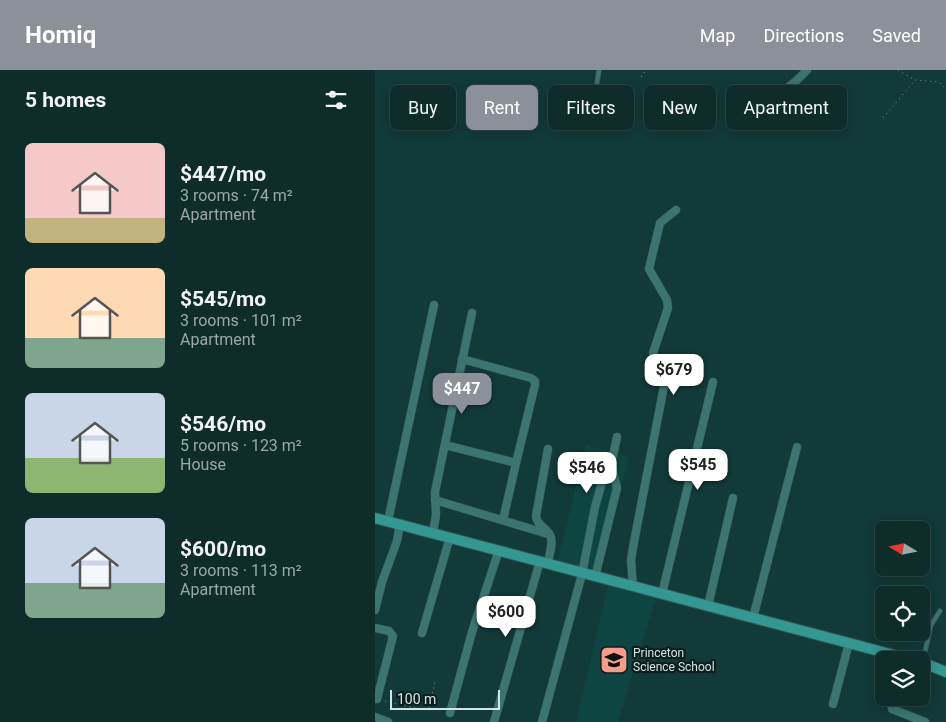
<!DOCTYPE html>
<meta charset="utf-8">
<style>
body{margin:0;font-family:Roboto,sans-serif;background:#1c3836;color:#f1f3f6;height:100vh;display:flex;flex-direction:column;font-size:19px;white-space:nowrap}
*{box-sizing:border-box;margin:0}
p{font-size:16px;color:#9ba7a8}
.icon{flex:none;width:28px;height:28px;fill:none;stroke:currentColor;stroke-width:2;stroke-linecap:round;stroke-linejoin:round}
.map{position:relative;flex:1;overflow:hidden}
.panel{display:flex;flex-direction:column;background:#0e2c2a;width:375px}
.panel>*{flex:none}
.banner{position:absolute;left:15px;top:15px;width:475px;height:45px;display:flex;gap:10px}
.needle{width:32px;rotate:280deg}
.tools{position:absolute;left:500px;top:451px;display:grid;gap:10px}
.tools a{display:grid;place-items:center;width:55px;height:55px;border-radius:8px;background:#0e2c2a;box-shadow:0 2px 12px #0003,0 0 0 1px #2e4847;font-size:25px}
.scale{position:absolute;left:15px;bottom:12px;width:110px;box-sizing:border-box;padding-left:5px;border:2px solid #d1e6e3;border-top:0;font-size:14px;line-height:18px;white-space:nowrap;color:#d1e6e3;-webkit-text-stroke:4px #0e1e1d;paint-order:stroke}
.price{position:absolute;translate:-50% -42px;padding:0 11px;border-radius:10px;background:#fff;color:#222;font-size:16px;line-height:32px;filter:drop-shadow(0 1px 2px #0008)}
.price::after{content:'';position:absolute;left:50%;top:30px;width:15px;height:11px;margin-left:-8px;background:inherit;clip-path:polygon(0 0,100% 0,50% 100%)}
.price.active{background:#8c9099;color:#fff}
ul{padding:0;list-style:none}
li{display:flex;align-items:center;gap:15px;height:125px;padding:0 25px}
li span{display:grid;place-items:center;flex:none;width:140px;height:100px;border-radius:8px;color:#555}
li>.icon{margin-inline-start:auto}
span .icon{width:60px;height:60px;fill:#fffc;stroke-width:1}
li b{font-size:21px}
h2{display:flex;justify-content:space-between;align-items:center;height:60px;padding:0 25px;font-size:21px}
.chip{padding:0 18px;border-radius:8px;background:#0e2c2a;box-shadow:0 2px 12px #0003,0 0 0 1px #2e4847;font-size:18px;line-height:45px}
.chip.active{background:#8c9099;color:#fff}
header{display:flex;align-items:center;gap:30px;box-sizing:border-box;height:70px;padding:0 25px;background:#8c9099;color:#fff}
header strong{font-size:24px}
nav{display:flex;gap:28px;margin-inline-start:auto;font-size:18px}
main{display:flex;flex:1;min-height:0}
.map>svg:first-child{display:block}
.built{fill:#0e4542}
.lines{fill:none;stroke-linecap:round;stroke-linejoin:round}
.lane-casing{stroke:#315653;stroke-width:5.5}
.street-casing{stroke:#315653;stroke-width:9}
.secondary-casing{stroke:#315653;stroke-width:12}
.path{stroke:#7a9895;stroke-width:1;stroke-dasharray:1 4;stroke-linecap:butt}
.lane{stroke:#3b7470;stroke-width:4}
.street{stroke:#3b7470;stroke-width:8}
.secondary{stroke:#339892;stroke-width:10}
.labels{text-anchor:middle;stroke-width:4.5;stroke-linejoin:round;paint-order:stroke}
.poi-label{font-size:12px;fill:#d1e6e3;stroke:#0e1e1d;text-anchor:start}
</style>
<header>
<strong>Homiq</strong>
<nav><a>Map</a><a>Directions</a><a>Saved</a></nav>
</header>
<main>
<section class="panel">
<h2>5 homes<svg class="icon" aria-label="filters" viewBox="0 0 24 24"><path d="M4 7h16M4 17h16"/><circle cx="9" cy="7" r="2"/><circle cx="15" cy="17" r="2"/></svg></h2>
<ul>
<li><span style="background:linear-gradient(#f6c9c9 75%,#c2b280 0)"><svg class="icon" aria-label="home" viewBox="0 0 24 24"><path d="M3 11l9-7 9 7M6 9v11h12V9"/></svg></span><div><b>$447/mo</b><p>3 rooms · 74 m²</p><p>Apartment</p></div></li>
<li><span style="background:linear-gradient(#ffd9b3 70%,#7fa58c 0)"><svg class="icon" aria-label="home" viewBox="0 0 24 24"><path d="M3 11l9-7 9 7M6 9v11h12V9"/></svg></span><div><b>$545/mo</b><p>3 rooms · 101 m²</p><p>Apartment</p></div></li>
<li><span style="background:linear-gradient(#c9d6e8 65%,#8fb573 0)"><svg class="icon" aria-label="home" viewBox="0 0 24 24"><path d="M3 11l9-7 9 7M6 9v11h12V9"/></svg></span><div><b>$546/mo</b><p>5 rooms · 123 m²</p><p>House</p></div></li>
<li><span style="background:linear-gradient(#c9d6e8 65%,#7fa58c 0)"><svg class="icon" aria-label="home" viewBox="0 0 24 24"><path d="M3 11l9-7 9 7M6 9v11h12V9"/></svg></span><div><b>$600/mo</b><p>3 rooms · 113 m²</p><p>Apartment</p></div></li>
</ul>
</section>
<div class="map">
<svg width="571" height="652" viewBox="0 0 571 652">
<rect width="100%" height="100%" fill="#123a38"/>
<g class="built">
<path d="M211,375l43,12 -29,116 -42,-13z"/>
<path d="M233,516l48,12 -38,124h-42z"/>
</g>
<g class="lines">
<defs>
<g id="lane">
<path d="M220,26l4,-26"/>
<path d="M548,591l8,-36 9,-14"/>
</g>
<g id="street">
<path d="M359,48c26,-13 54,-26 73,-48"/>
<path d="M70,375l71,18 19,-78v-4l-4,-3 -69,-19"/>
<path d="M173,379l-12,67c1,10 10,11 14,19 4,7 -1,20 -2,28"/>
<path d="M60,430l113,34"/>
<path d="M128,450l13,-57"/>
<path d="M13,451l46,-216"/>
<path d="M58,463l3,-18 -1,-23 37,-179"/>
<path d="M220,507l22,-89 -6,-23"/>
<path d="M258,517l-2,-27 3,-18 30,-156 -11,-33 15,-45 -1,-8 -18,-31 11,-46 16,-13"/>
<path d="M287,524l51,-212"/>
<path d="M333,536l25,-108"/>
<path d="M0,540l7,-28 15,-41 3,-17"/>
<path d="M378,548l44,-171"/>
<path d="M0,558l14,3 4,5 -16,63h-2"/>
<path d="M47,563l28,-96"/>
<path d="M516,628l1,11 33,13"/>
<path d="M458,634l16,-61"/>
<path d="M75,643l22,-81 27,-82"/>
<path d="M0,647l13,5"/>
<path d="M119,652l46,-161"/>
<path d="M167,652l40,-148 13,-67 7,-25 9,-17 6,-28"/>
</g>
<g id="secondary">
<path d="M0,448l538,142"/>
<path d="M546,592l25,10"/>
</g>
</defs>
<use href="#lane" class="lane-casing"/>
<use href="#street" class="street-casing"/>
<use href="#secondary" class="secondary-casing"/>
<g class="path">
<path d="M523,0l17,10"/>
<path d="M266,7l5,-7"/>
<path d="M508,48l32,-38 24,2 7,7"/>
<path d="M10,631l35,8 9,-1 6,-26"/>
</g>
<use href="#lane" class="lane"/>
<use href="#street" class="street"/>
<use href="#secondary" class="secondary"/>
</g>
<defs>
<symbol id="school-square" viewBox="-11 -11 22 22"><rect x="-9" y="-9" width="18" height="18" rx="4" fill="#f49d8b" stroke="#0e1e1d"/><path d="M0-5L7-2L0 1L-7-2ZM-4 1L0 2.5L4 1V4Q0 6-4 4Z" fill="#111"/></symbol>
</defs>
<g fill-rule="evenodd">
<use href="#school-square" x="223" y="574" width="32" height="32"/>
</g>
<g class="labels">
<g class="poi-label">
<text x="258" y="587">Princeton<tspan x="258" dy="14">Science School</tspan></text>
</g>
</g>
</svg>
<div class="tools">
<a><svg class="needle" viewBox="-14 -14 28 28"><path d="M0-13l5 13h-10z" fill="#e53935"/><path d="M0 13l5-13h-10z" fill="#9ba7a8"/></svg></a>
<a><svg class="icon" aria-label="locate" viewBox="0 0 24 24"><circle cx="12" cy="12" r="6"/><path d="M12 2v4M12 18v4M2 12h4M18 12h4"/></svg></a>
<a><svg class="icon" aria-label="layers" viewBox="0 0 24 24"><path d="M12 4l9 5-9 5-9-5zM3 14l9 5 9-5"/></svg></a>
</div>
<div class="scale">100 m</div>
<b class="price" style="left:299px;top:326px">$679</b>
<b class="price active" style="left:87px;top:345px">$447</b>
<b class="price" style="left:323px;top:421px">$545</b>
<b class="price" style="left:212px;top:424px">$546</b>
<b class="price" style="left:131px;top:568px">$600</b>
<div class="banner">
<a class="chip">Buy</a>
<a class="chip active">Rent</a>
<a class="chip">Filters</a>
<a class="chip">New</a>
<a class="chip">Apartment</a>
</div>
</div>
</main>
